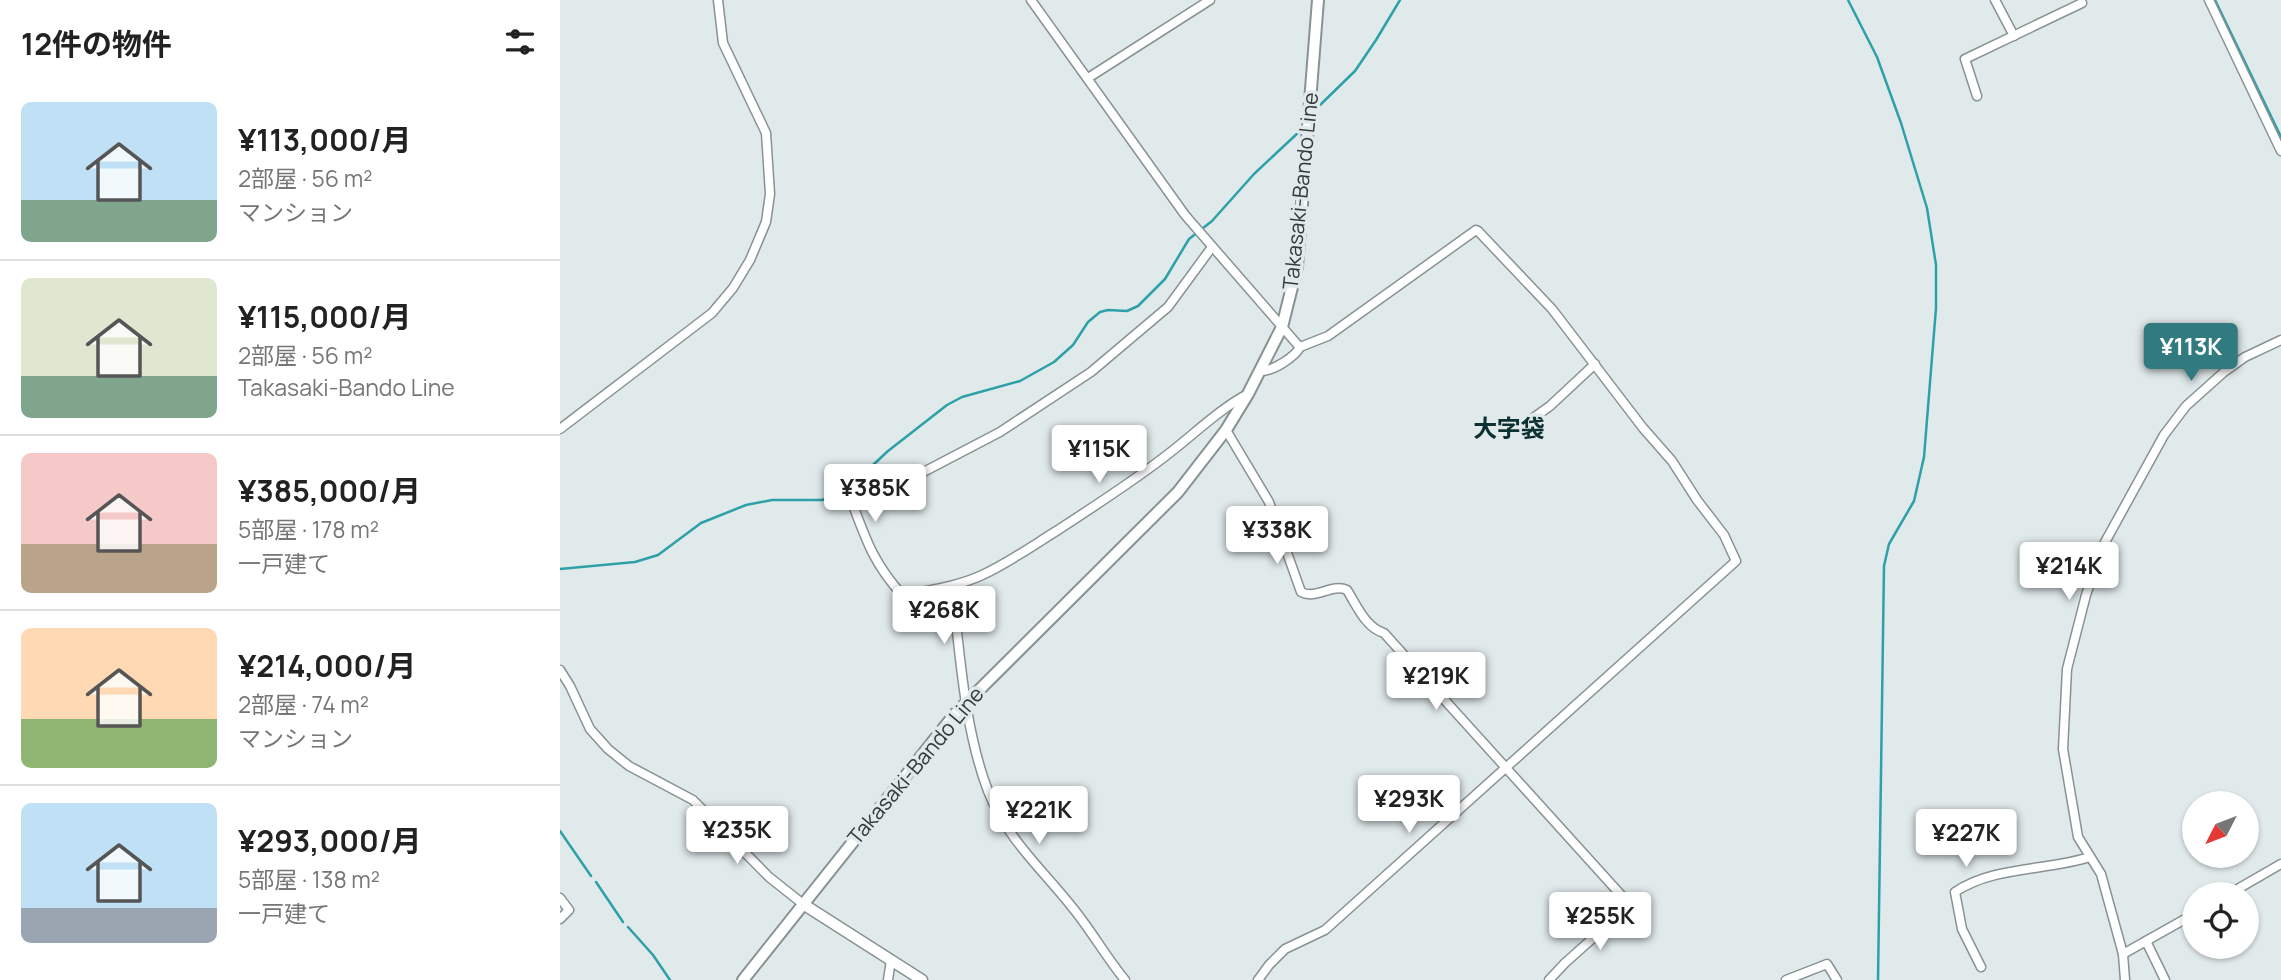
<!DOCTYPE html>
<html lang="ja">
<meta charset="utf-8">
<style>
body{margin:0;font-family:Manrope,"Noto Sans JP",sans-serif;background:#f6f6f6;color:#222;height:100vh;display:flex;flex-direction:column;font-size:26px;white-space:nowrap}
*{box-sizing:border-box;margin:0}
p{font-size:23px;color:#767676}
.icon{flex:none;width:38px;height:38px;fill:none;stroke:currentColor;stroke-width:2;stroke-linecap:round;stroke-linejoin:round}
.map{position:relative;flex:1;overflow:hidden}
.drawer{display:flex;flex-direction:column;background:#fff;width:560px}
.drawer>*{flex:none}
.needle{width:46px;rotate:228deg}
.tools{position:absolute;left:1622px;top:791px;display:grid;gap:14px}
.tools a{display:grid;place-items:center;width:77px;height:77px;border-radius:50%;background:#fff;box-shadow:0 2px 5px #0004;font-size:35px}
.price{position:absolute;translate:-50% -60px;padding:0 16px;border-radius:7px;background:#fff;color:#222;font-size:23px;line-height:46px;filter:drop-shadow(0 2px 4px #0008)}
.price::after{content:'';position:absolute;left:50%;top:42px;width:21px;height:16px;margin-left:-10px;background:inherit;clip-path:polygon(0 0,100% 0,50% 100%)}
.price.on{background:#317a7f;color:#fff}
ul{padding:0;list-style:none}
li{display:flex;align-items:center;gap:21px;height:175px;padding:0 21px}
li+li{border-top:2px solid #e0e0e0}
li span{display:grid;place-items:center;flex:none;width:196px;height:140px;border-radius:10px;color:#555}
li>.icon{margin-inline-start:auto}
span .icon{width:84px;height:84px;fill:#fffc;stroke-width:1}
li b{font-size:30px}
h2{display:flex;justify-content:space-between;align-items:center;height:84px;padding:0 21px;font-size:30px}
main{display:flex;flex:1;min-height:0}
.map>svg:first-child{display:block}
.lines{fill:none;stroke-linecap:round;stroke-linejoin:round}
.stream{stroke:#2da0a8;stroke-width:2.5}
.minor-casing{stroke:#899293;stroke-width:11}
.tertiary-casing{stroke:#899293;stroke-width:13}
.secondary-casing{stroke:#899293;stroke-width:14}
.minor{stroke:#fff;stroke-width:8}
.tertiary{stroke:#fff;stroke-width:10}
.secondary{stroke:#fff;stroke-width:10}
.labels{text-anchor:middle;stroke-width:7;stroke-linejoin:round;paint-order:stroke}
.street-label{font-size:21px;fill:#353939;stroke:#e1eaeb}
.quarter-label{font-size:24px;font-weight:bold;fill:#0d3133;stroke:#e1eaeb}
</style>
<main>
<section class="drawer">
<h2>12件の物件<svg class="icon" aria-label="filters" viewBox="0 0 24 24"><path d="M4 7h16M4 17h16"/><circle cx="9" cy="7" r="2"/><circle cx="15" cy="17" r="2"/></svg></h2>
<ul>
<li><span style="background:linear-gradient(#bfe0f5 70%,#7fa58c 0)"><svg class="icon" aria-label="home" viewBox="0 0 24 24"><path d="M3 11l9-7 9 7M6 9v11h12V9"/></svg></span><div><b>¥113,000/月</b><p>2部屋 · 56 m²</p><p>マンション</p></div></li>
<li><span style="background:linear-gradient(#dfe7d0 70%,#7fa58c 0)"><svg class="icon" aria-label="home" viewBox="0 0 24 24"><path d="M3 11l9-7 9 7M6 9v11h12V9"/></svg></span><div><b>¥115,000/月</b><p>2部屋 · 56 m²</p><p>Takasaki-Bando Line</p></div></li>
<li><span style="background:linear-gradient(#f6c9c9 65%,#b9a48a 0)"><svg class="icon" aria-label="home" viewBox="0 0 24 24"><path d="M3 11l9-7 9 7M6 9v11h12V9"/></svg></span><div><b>¥385,000/月</b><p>5部屋 · 178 m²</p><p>一戸建て</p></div></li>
<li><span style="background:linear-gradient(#ffd9b3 65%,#8fb573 0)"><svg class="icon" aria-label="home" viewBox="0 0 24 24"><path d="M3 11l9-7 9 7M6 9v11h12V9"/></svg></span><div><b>¥214,000/月</b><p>2部屋 · 74 m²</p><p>マンション</p></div></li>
<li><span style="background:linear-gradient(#bfe0f5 75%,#9aa5b1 0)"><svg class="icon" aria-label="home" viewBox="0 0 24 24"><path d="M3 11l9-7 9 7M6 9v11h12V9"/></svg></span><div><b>¥293,000/月</b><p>5部屋 · 138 m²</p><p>一戸建て</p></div></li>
</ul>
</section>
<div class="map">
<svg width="1721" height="980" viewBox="0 0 1721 980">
<rect width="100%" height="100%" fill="#e1eaeb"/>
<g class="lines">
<g class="stream">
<path d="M1288,0l29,57 24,66 26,85 9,57v43l-12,149 -10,44 -25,43 -5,22 -6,414"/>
<path d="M1655,0l66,137"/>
<path d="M758,107l37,-36 21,-31 24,-40"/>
<path d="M0,569l75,-7 23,-7 43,-32 45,-18 26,-5h50l21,-7 45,-42 59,-46 15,-8 58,-16 34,-19 19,-17 15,-23 12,-10 8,-2 19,1 11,-5 27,-27 24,-40 23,-18 42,-47 47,-44"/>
<path d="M0,831l31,45"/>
<path d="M36,882l27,40"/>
<path d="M68,927l25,28 17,25"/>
</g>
<defs>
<g id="minor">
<path d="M471,0l154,215 112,129 3,3 28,-11 148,-106 2,1 74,78 91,119 29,33 25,39 27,35 12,26 -411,369 -40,19 -16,16 -11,15"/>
<path d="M1435,0l19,36"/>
<path d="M1649,0l72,151"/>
<path d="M528,78l122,-78"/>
<path d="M1417,96l-12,-37 117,-56"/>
<path d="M652,247l-44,60 -77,65 -91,60 -109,57 -38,16c14,38 22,60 50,91 26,-6 52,-9 77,-20 27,-12 52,-30 78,-46 35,-23 71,-46 105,-72 27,-20 56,-49 85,-64"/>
<path d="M701,371c12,0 34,-14 39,-24"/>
<path d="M962,426l28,-20 45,-42"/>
<path d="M0,429l152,-116 21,-25 17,-28 16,-38 4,-28 -4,-61 -43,-90 -5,-43"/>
<path d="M666,430l43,72 32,90c15,8 31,-9 46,-2 10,16 19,38 37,43l246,272 -65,58 -16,17"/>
<path d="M392,587c8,66 12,141 36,204 19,48 53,77 84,116 19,23 34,50 53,73"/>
<path d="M0,670l10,16 20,43 18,20 21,17 64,34 76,77 34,27"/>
<path d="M1669,894l52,-30"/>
<path d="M0,898l9,12 -9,9"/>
<path d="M1586,941l19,39"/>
<path d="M1563,954l71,-40"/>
<path d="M1421,967l-19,-38 -7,-37c38,-26 91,-21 135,-35"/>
<path d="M328,980l3,-20"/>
<path d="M1226,980l41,-16 10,16"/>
<path d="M1565,980l-2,-26 -22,-80 -23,-37 -15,-88 4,-80 19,-74 18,-51 60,-109 22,-29 38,-34 21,-15 36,-17"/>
</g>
<path id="tertiary" d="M243,904l119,76"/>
<path id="secondary" d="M183,980l211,-265 224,-223 48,-62 22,-36 34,-67 15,-60 21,-267"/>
</defs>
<use href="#minor" class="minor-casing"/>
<use href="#tertiary" class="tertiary-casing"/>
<use href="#secondary" class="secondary-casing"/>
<use href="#minor" class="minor"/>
<use href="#tertiary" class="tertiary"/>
<use href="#secondary" class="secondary"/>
</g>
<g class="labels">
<g class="street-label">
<text transform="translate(741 191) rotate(-84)" y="7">Takasaki-Bando Line</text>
<text transform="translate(356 766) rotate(-50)" y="7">Takasaki-Bando Line</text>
</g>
<g class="quarter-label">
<text x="949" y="437">大字袋</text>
</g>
</g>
</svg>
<div class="tools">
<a><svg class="needle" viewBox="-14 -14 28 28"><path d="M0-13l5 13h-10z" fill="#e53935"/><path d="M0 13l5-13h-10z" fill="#767676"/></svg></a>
<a><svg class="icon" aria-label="locate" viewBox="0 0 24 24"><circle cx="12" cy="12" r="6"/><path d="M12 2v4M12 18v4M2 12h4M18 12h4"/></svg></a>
</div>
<b class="price on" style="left:1631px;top:383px">¥113K</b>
<b class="price" style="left:539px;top:485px">¥115K</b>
<b class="price" style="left:315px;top:524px">¥385K</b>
<b class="price" style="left:717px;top:566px">¥338K</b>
<b class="price" style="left:1509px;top:602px">¥214K</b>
<b class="price" style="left:384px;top:646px">¥268K</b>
<b class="price" style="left:876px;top:712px">¥219K</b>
<b class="price" style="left:849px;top:835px">¥293K</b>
<b class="price" style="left:479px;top:846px">¥221K</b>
<b class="price" style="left:177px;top:866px">¥235K</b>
<b class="price" style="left:1406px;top:869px">¥227K</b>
<b class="price" style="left:1040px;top:952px">¥255K</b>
</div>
</main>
